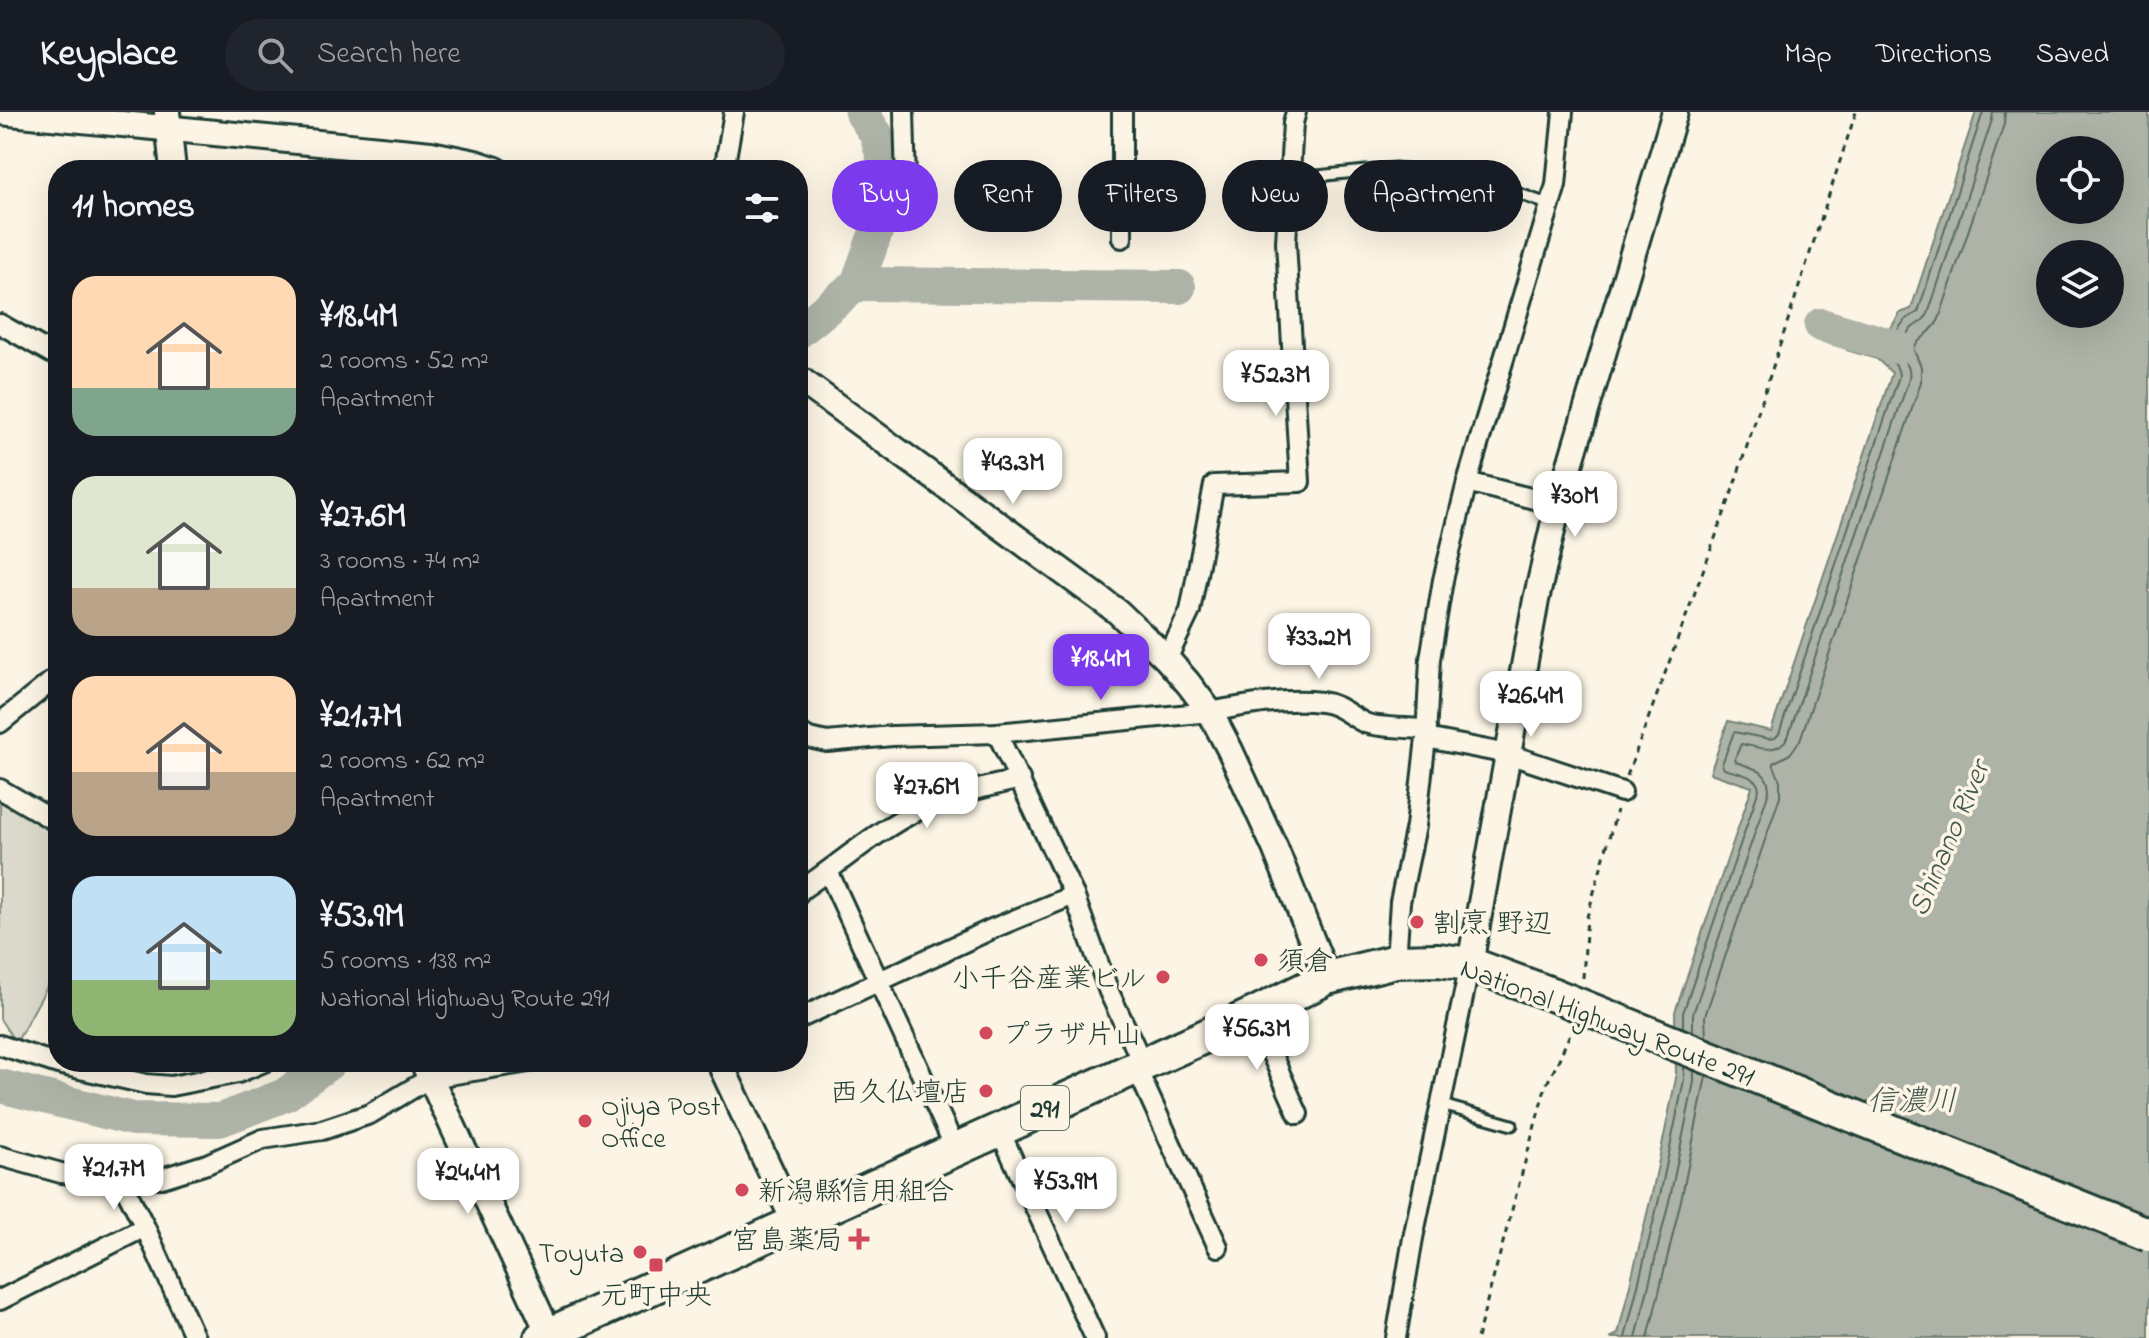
<!DOCTYPE html>
<meta charset="utf-8">
<style>
body{margin:0;font-family:"Indie Flower","Klee One",sans-serif;background:#20242c;color:#f1f3f6;height:100vh;display:flex;flex-direction:column;font-size:30px;white-space:nowrap}
*{box-sizing:border-box;margin:0}
p{font-size:26px;color:#9ea1a6}
.icon{flex:none;width:44px;height:44px;fill:none;stroke:currentColor;stroke-width:2;stroke-linecap:round;stroke-linejoin:round}
.map{position:relative;flex:1;overflow:hidden}
.panel{position:absolute;left:48px;top:48px;width:760px;height:912px;display:flex;flex-direction:column;background:#171b24;border-radius:32px;box-shadow:0 8px 32px #0002}
.panel>*{flex:none}
.top-card{position:absolute;left:832px;top:48px;width:760px;height:72px;display:flex;gap:16px}
.fabs{position:absolute;left:2036px;top:24px;display:grid;gap:16px}
.fabs a{display:grid;place-items:center;width:88px;height:88px;border-radius:50%;background:#171b24;box-shadow:0 8px 32px #0002;font-size:40px}
.price{position:absolute;translate:-50% -68px;padding:0 18px;border-radius:16px;background:#fff;color:#222;font-size:26px;line-height:52px;filter:drop-shadow(0 2px 4px #0008)}
.price::after{content:'';position:absolute;left:50%;top:48px;width:24px;height:18px;margin-left:-12px;background:inherit;clip-path:polygon(0 0,100% 0,50% 100%)}
.price.current{background:#7c3aed;color:#fff}
ul{padding:0;list-style:none}
li{display:flex;align-items:center;gap:24px;height:200px;padding:0 24px}
li span{display:grid;place-items:center;flex:none;width:224px;height:160px;border-radius:24px;color:#555}
li>.icon{margin-inline-start:auto}
span .icon{width:96px;height:96px;fill:#fffc;stroke-width:1}
li b{font-size:34px}
h2{display:flex;justify-content:space-between;align-items:center;height:96px;padding:0 24px;font-size:34px}
.tag{padding:0 28px;border-radius:36px;background:#171b24;box-shadow:0 8px 32px #0002;font-size:28px;line-height:72px}
.tag.current{background:#7c3aed;color:#fff}
header{display:flex;align-items:center;gap:48px;box-sizing:border-box;height:112px;padding:0 40px;background:#171b24;border-bottom:2px solid #363941}
header strong{font-size:38px}
nav{display:flex;gap:44px;margin-inline-start:auto;font-size:28px}
.search{width:560px;height:72px;background:#20242c;display:flex;align-items:center;gap:20px;box-sizing:border-box;padding:0 28px;border-radius:44px;color:#9ea1a6;font-size:30px}
.map>svg:first-child{display:block}
.green{fill:#dcdacc;stroke:#7e8c80;stroke-width:2}
.water{fill:#aeb3a7;stroke:#758479;stroke-width:2;fill-rule:evenodd}
.lines{fill:none;stroke-linecap:round;stroke-linejoin:round}
.shore{stroke:#586c62;stroke-width:2}
.river{stroke:#aeb3a7;stroke-width:34}
.lane-casing{stroke:#1f3d34;stroke-width:15}
.street-casing{stroke:#1f3d34;stroke-width:24}
.secondary-casing{stroke:#1f3d34;stroke-width:30}
.highway-casing{stroke:#1f3d34;stroke-width:38}
.path{stroke:#1f3d34;stroke-width:3;stroke-dasharray:6 6;stroke-linecap:butt}
.lane{stroke:#fcf5e5;stroke-width:9}
.street{stroke:#fcf5e5;stroke-width:18}
.secondary{stroke:#fcf5e5;stroke-width:24}
.highway{stroke:#fcf5e5;stroke-width:32}
.highway-bridge-casing{stroke:#1f3d34;stroke-width:38;stroke-linecap:butt}
.highway-bridge{stroke:#fcf5e5;stroke-width:32}
.poi-dot{fill:#d1495b;stroke:#fcf5e5;stroke-width:3}
.labels{text-anchor:middle;stroke-width:7;stroke-linejoin:round;paint-order:stroke}
.shield{fill:#fcf5e5;stroke:#617469;stroke-width:2}
.shield-label{font-size:26px;font-weight:bold;fill:#1f3d34}
.poi-label{font-size:28px;fill:#1f3d34;stroke:#fcf5e5;text-anchor:start}
.street-label{font-size:28px;fill:#1f3d34;stroke:#fcf5e5}
.water-label{font-size:30px;font-style:italic;fill:#435a51;stroke:#fcf5e5}
</style>
<header>
<strong>Keyplace</strong>
<div class="search"><svg class="icon" aria-label="search" viewBox="0 0 24 24"><circle cx="10" cy="10" r="6"/><path d="M15 15l6 6"/></svg>Search here</div>
<nav><a>Map</a><a>Directions</a><a>Saved</a></nav>
</header>
<div class="map">
<svg width="2149" height="1226" viewBox="0 0 2149 1226">
<rect width="100%" height="100%" fill="#fcf5e5"/>
<filter id="ink" filterUnits="userSpaceOnUse"><feTurbulence type="fractalNoise" baseFrequency=".0125" numOctaves="2"/><feDisplacementMap in="SourceGraphic" scale="16" xChannelSelector="R" yChannelSelector="G"/><feConvolveMatrix kernelMatrix="1 2 1 2 8 2 1 2 1" color-interpolation-filters="sRGB"/></filter>
<g filter="url(#ink)">
<path class="green" d="M0,685l58,33v137l-42,76 -16,-24z"/>
<path class="water" d="M1976,0h173v1226h-539l8,-4 35,-145 23,-111 -1,-66 77,-225 -42,-14 18,-52 43,10 121,-358 -15,-14 -30,-9 11,-31 31,12 11,-18 11,-4zM2050,38h60v60h-60zM2050,142h60v60h-60z"/>
<g class="lines">
<g class="shore">
<path d="M1683,916v-15l76,-224c-2,-14 -22,-16 -35,-20l-2,-5 12,-32 35,7 6,-1 4,-4 120,-358c-1,-19 -22,-25 -38,-30l-2,-5 3,-8 3,-2 21,7h6l13,-18 13,-8 65,-200"/>
<path d="M1693,920v-18l76,-223c0,-21 -16,-23 -33,-29l-1,-4 6,-14c18,3 35,12 47,-7l121,-358c3,-18 -10,-18 -13,-31 6,-6 10,-15 17,-21 7,-5 10,-5 15,-13l64,-194 1,-8"/>
<path d="M1706,925l-1,-21 75,-220v-15l-7,-18 17,-9 10,-14 121,-358v-15l-8,-19c8,-11 20,-16 26,-29l65,-195 1,-12"/>
<path d="M1625,1226l36,-147 23,-111v-13"/>
<path d="M1636,1226l35,-145 23,-111v-11"/>
<path d="M1648,1226l34,-142 24,-120"/>
</g>
<g class="river">
<path d="M857,172l322,3"/>
<path d="M1821,213l76,22"/>
<path d="M798,220l59,-48 23,-63 9,-44 -13,-43 -15,-22"/>
<path d="M0,974l133,33 87,1 65,-25 45,-33"/>
</g>
<defs>
<g id="lane">
<path d="M1289,78l28,-14 78,-8 72,7 83,30"/>
<path d="M1442,993l70,20"/>
</g>
<g id="street">
<path d="M904,0l3,108"/>
<path d="M1122,0v126"/>
<path d="M724,58l10,-58"/>
<path d="M0,212l58,33"/>
<path d="M1467,370l91,23"/>
<path d="M1167,547l23,-48 24,-126 86,-3 -14,-240 7,-119 3,-11"/>
<path d="M0,611l58,-47"/>
<path d="M798,619l11,7 18,4 65,-6 105,-3 213,-21c36,-7 74,-14 111,-10 18,2 29,14 44,21 12,5 47,5 62,6"/>
<path d="M997,621l77,162 35,97 34,72"/>
<path d="M1426,626l82,16 114,38"/>
<path d="M0,677l58,34"/>
<path d="M828,759l128,279"/>
<path d="M798,782l3,-4c44,-30 85,-68 135,-88 27,-11 57,-16 84,-23"/>
<path d="M1396,849l4,-59 16,-76 10,-88 4,-79 13,-79 24,-98 89,-297 7,-73"/>
<path d="M1254,902l44,100"/>
<path d="M798,907l196,-91 80,-33"/>
<path d="M0,933l58,19 88,20 25,2 67,-13 26,-11"/>
<path d="M1136,955l82,180"/>
<path d="M999,1017l96,209"/>
<path d="M0,1044l61,17 59,5h42l45,-14 56,-25 59,-9 48,-16 60,-36 99,-16"/>
<path d="M120,1066l25,49 50,111"/>
<path d="M0,1188l145,-73"/>
<path d="M1396,1226l17,-100 57,-274"/>
</g>
<g id="secondary">
<path d="M0,0l431,42 44,9 21,7"/>
<path d="M167,0l6,58"/>
<path d="M798,266l320,234 49,47 21,24 22,29 20,38 45,98 52,130"/>
<path d="M1470,852l66,-364 22,-95 117,-393"/>
<path d="M423,950l128,276"/>
<path d="M721,950l2,8 72,153"/>
</g>
<path id="highway" d="M541,1226l713,-324 73,-36 69,-17 42,-1 32,4 84,31"/>
</defs>
<use href="#lane" class="lane-casing"/>
<use href="#street" class="street-casing"/>
<use href="#secondary" class="secondary-casing"/>
<use href="#highway" class="highway-casing"/>
<g class="path">
<path d="M1627,664l104,-281 125,-383"/>
<path d="M1583,866l4,-61 30,-107"/>
<path d="M1477,1226l69,-253 10,-19 16,-37"/>
</g>
<use href="#lane" class="lane"/>
<use href="#street" class="street"/>
<use href="#secondary" class="secondary"/>
<use href="#highway" class="highway"/>
<defs>
<path id="highway-bridge" d="M1554,883l595,240"/>
</defs>
<use href="#highway-bridge" class="highway-bridge-casing"/>
<use href="#highway-bridge" class="highway-bridge"/>
</g>
</g>
<g class="poi-dot">
<circle cx="1417" cy="810" r="8"/>
<circle cx="1261" cy="848" r="8"/>
<circle cx="1163" cy="865" r="8"/>
<circle cx="986" cy="921" r="8"/>
<circle cx="986" cy="979" r="8"/>
<circle cx="585" cy="1009" r="8"/>
<circle cx="742" cy="1078" r="8"/>
<path d="M855 1115h8v8h8v8h-8v8h-8v-8h-8v-8h8z"/>
<circle cx="640" cy="1140" r="8"/>
<rect x="648" y="1145" width="16" height="16" rx="4"/>
</g>
<g class="labels">
<rect class="shield" x="1021" y="974" width="48" height="44" rx="6"/>
<g class="shield-label">
<text x="1045" y="1005">291</text>
</g>
<g class="poi-label">
<text x="1433" y="820">割烹 野辺</text>
<text x="1277" y="858">須倉</text>
<text x="1147" y="875" text-anchor="end">小千谷産業ビル</text>
<text x="1002" y="931">プラザ片山</text>
<text x="970" y="989" text-anchor="end">西久仏壇店</text>
<text x="601" y="1003">Ojiya Post<tspan x="601" dy="32">Office</tspan></text>
<text x="758" y="1088">新潟縣信用組合</text>
<text x="843" y="1137" text-anchor="end">宮島薬局</text>
<text x="624" y="1150" text-anchor="end">Toyuta</text>
<text x="656" y="1192" text-anchor="middle">元町中央</text>
</g>
<g class="street-label">
<text transform="translate(1608 909) rotate(21)" y="10">National Highway Route 291</text>
</g>
<g class="water-label">
<text transform="translate(1948 726) rotate(-67)" y="10">Shinano River</text>
<text x="1912" y="998">信濃川</text>
</g>
</g>
</svg>
<div class="fabs">
<a><svg class="icon" aria-label="locate" viewBox="0 0 24 24"><circle cx="12" cy="12" r="6"/><path d="M12 2v4M12 18v4M2 12h4M18 12h4"/></svg></a>
<a><svg class="icon" aria-label="layers" viewBox="0 0 24 24"><path d="M12 4l9 5-9 5-9-5zM3 14l9 5 9-5"/></svg></a>
</div>
<b class="price" style="left:1276px;top:306px">¥52.3M</b>
<b class="price" style="left:1013px;top:394px">¥43.3M</b>
<b class="price" style="left:1575px;top:427px">¥30M</b>
<b class="price" style="left:1319px;top:569px">¥33.2M</b>
<b class="price current" style="left:1101px;top:590px">¥18.4M</b>
<b class="price" style="left:1531px;top:627px">¥26.4M</b>
<b class="price" style="left:927px;top:718px">¥27.6M</b>
<b class="price" style="left:1257px;top:960px">¥56.3M</b>
<b class="price" style="left:114px;top:1100px">¥21.7M</b>
<b class="price" style="left:468px;top:1104px">¥24.4M</b>
<b class="price" style="left:1066px;top:1113px">¥53.9M</b>
<div class="top-card">
<a class="tag current">Buy</a>
<a class="tag">Rent</a>
<a class="tag">Filters</a>
<a class="tag">New</a>
<a class="tag">Apartment</a>
</div>
<section class="panel">
<h2>11 homes<svg class="icon" aria-label="filters" viewBox="0 0 24 24"><path d="M4 7h16M4 17h16"/><circle cx="9" cy="7" r="2"/><circle cx="15" cy="17" r="2"/></svg></h2>
<ul>
<li><span style="background:linear-gradient(#ffd9b3 70%,#7fa58c 0)"><svg class="icon" aria-label="home" viewBox="0 0 24 24"><path d="M3 11l9-7 9 7M6 9v11h12V9"/></svg></span><div><b>¥18.4M</b><p>2 rooms · 52 m²</p><p>Apartment</p></div></li>
<li><span style="background:linear-gradient(#dfe7d0 70%,#b9a48a 0)"><svg class="icon" aria-label="home" viewBox="0 0 24 24"><path d="M3 11l9-7 9 7M6 9v11h12V9"/></svg></span><div><b>¥27.6M</b><p>3 rooms · 74 m²</p><p>Apartment</p></div></li>
<li><span style="background:linear-gradient(#ffd9b3 60%,#b9a48a 0)"><svg class="icon" aria-label="home" viewBox="0 0 24 24"><path d="M3 11l9-7 9 7M6 9v11h12V9"/></svg></span><div><b>¥21.7M</b><p>2 rooms · 62 m²</p><p>Apartment</p></div></li>
<li><span style="background:linear-gradient(#bfe0f5 65%,#8fb573 0)"><svg class="icon" aria-label="home" viewBox="0 0 24 24"><path d="M3 11l9-7 9 7M6 9v11h12V9"/></svg></span><div><b>¥53.9M</b><p>5 rooms · 138 m²</p><p>National Highway Route 291</p></div></li>
</ul>
</section>
</div>
